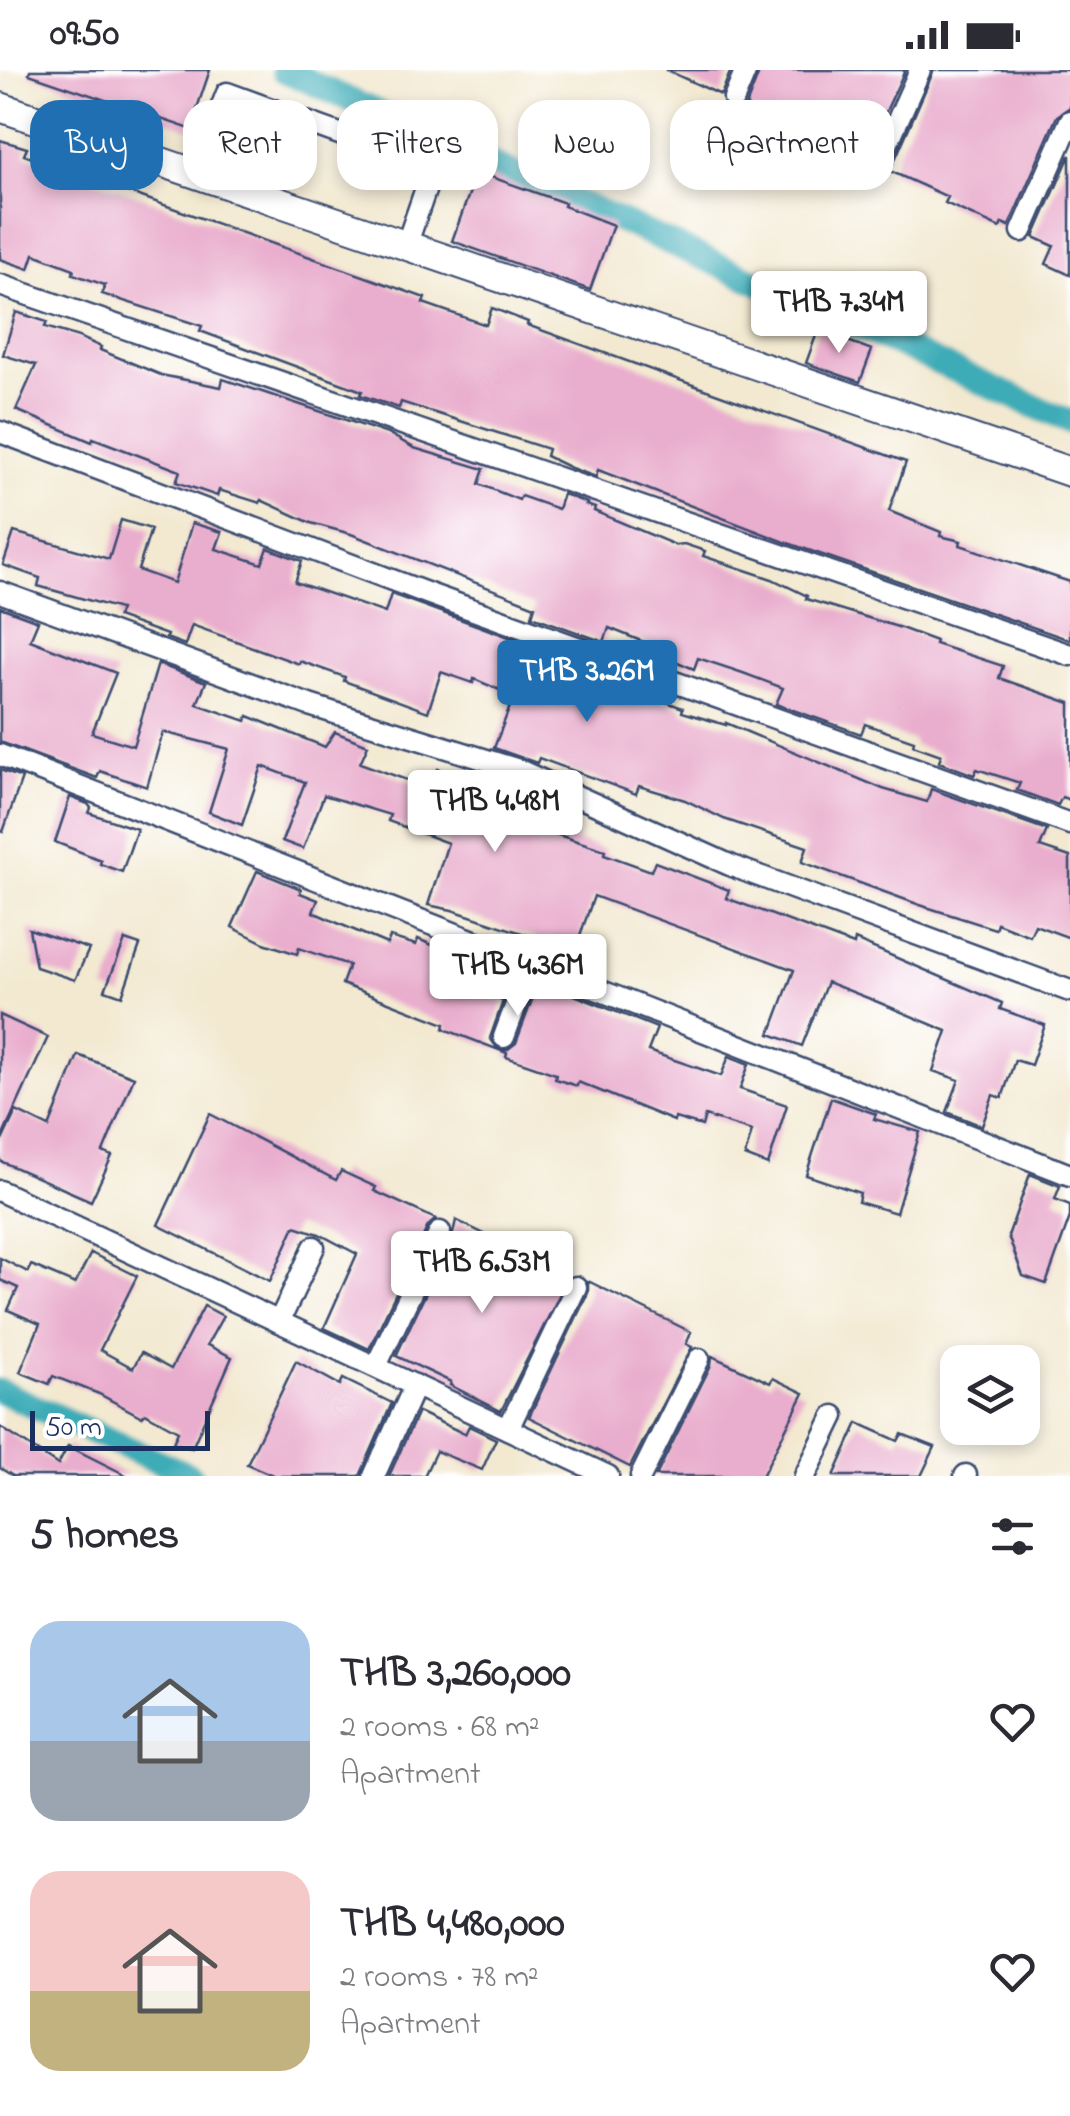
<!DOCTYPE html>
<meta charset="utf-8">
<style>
body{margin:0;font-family:"Indie Flower",sans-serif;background:#f2f2f3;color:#2b2b33;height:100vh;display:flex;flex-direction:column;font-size:38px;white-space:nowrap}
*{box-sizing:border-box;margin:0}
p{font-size:32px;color:#7c7c81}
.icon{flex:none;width:55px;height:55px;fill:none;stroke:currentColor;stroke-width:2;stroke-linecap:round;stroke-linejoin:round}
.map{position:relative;height:1406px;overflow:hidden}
.side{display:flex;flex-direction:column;background:#fff;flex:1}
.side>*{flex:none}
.hud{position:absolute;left:30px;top:30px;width:1010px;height:90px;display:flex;gap:20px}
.controls{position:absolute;left:940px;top:1275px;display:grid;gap:20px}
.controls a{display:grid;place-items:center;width:100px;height:100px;border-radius:20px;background:#fff;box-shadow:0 5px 15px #0003;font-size:50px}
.scale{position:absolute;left:30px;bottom:25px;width:180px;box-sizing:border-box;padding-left:10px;border:5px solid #1b2f5e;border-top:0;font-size:28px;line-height:35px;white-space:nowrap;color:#1b2f5e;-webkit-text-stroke:8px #fff;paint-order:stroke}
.price{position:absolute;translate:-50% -85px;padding:0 22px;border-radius:10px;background:#fff;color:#222;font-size:32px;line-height:65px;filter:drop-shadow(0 2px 5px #0008)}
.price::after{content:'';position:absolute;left:50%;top:60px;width:30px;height:22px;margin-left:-15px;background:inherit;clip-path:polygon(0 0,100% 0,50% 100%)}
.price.selected{background:#1f6fb2;color:#fff}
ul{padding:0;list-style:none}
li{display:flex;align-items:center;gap:30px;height:250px;padding:0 30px}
li span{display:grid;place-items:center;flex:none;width:280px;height:200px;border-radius:30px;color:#555}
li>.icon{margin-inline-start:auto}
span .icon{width:120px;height:120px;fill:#fffc;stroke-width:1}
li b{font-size:42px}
h2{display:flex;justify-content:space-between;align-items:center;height:120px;padding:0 30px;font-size:42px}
.tag{padding:0 35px;border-radius:30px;background:#fff;box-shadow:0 5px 15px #0003;font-size:35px;line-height:90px}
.tag.selected{background:#1f6fb2;color:#fff}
.status{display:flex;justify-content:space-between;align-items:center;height:70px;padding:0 50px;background:#fff;direction:ltr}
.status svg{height:28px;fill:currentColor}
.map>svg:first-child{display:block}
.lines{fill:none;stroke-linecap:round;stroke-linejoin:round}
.canal{stroke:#3cacb7;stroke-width:25}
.building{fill:#e9adcd}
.street-casing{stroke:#3b4b6f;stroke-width:25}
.secondary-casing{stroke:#3b4b6f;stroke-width:32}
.street{stroke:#fff;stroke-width:20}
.secondary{stroke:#fff;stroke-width:28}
</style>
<div class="status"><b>09:50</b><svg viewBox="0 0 49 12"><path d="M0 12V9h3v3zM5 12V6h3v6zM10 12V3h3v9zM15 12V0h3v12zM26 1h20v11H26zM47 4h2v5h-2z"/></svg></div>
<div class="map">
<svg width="1070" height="1406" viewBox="0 0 1070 1406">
<rect width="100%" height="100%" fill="#fff"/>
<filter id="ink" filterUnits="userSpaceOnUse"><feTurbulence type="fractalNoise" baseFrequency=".01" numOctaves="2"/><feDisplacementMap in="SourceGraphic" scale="20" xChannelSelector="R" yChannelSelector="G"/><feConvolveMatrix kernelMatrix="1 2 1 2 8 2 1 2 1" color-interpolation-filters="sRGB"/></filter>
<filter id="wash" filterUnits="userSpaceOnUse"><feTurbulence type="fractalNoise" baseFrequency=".0048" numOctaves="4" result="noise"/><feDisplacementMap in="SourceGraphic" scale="40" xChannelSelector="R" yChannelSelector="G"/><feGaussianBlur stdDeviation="2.25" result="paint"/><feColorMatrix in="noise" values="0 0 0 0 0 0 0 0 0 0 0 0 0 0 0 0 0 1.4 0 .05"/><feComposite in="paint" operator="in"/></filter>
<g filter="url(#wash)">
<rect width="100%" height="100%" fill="#f3e9d1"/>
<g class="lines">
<g class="canal">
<path d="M283,0l787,352"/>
<path d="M0,1321l191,85"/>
</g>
</g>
<g id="blocks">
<g class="building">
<path d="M30,0h180l-20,59 -161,-55z"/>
<path d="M666,0h65l-10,25z"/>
<path d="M760,0h145l-48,104 -59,-27 7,-15 -59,-26z"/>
<path d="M934,0h136v37l-13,9 -48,110 -7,-3 -2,5 -55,-25 3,-6 -58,-26z"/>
<path d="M0,70l27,8 -3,7 401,143 -2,5 63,22 6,-17 36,14 -1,3 379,137 -17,49 52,21 -1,4 21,5 -1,4 110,37v58l-285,-98 -187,-72 -2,7 -25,-9 -25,-12 2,-7 -147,-47 -2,6 -39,-13 2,-4 -162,-60 2,-5 -100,-32 3,-9 -32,-11 1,-5 -40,-15 -5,15 -29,-10z"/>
<path d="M1070,85v120l-24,-11 8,-18 -20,-9z"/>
<path d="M477,102l88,31 -1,3 49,19 -23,65 -138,-49z"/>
<path d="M16,242l31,10 -2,5 34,10 22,10 -1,3 61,25 60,12 2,-8 168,56 23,13 70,21 -5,15 40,16 2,-4 37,13 5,-15 24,9 -1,2 9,3 -1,3 81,34 9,-1 21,7 -2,5 69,23 35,17 -1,3 95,29 35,13 -1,3 68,22 -4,12 71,25v97l-8,-3 -4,8 -41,-15 3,-7 -43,-14 -3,6 -35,-13 2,-7 -28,-10 1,-4 -49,-17 -4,10 -85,-30 7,-16 -40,-15 -45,-15 -4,11 -40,-17 2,-5 -47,-19 -5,14 -72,-26 3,-10 -184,-72 -40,-11 -50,-23 -1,3 -41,-13 -2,6 -41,-14 4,-11 -87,-33 -1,4 -76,-32 20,-45 -33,-10z"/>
<path d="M818,260l54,20 -12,32 -54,-19z"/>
<path d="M121,450l30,9 -13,41 36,13 18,-60 30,9 -6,17 46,15 6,-16 34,13 -7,21 90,31 6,-19 255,93 -2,7 39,14 -1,4 44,13v-2l157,66 44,13 4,-13 116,41 -7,17 30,10v81l-35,-13 -5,11 -33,-13 -2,6 -75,-24 -118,-43 5,-15 -83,-28 -39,-19 -46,-14 -3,8 -97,-36 -2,5 -43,-15 20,-52 -40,-17 -1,4 -32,-11 -13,40 -84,-31 1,-4 -45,-16 -1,3 -107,-39 -7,20 -19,-7 1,-3 -50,-18 3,-8 -82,-23 2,-8 -37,-13 11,-33 95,27z"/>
<path d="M0,537l38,14 -8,19 86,33 -24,60 41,13 25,-82 48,18 -9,22 49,17 2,-5 77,31 10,-15 33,13 -8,18 71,26 7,-20 53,22 -7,15 37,17 84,27 -1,4 47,17 4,-9 74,28 -3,8 128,47 1,-5 147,63 -2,6 45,16 -14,40 -16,-5 -13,38 -9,-3 -11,31 -35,-14 12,-32 -26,-9 14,-40 -74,-31 -46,-18 -25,64 -32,-12 24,-64 -200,-74 -24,68 -28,-11 2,-8 -9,-3 2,-4 -85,-28 -24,-5 20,-62 -60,-22 2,-6 -66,-20 -21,54 -21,-8 23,-59 -43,-16 -20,59 -33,-13 20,-63 -66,-17 -16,55 -47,-16 -3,7 -97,-36z"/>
<path d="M0,700l22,8 -19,54 -3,-1z"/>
<path d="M70,727l18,7 3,4 -2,5 48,16 -15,43 -22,-8 1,-4 -46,-18z"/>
<path d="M257,801l44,18 -1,4 18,7 -5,12 29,13 45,19 3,-7 26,8 2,-6 45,19 -10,24 50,19 -13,37 8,11 9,1 9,-7 23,-62 118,47 -9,23 73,25 8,-20 20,8 -9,25 47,16 -19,60 -23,-9 7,-25 -47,-15 -3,10 -27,-8 -1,3 -96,-39 -1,4 -22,-7 1,-5 -50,-17 1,-4 -63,-24 1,-5 -103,-40 7,-19 -50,-17 -2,6 -33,-11 -32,-16z"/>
<path d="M29,859l60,20 -14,31 -39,-13z"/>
<path d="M125,870l15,5 -18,51 -17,-6z"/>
<path d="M0,945l48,22 -48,105z"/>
<path d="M78,985l56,22 -31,75 9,4 -21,45 -91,-40v-16l16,-34 33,16z"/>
<path d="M831,1028l45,16 -2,5 46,13 -24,81 -38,-11 2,-9 -54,-18z"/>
<path d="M210,1044l126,66 5,-9 35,16 -2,4 62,28 -8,7 -59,123 -45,-21 33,-74 -38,-20 -24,-8 -25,55 -112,-56z"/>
<path d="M1030,1104l30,12 -5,13 15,6v12l-24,67 -23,-8 -15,-40z"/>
<path d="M456,1150l113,56 -68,135 -51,-26 1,-3 -55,-26 56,-118z"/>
<path d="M91,1183l46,23 -37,74 33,18 8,-15 30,16 33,-63 19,10 -16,29 25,12 -40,91 -19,-5 5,-12 -33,-18 -3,4 -43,-23 -46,-18 -4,8 -29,-12 20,-48 -32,-14 10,-22 -18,-8v-22l28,14 3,-7 44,19z"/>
<path d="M588,1211l103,51 -5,12 6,3 -62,120 -101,-50 59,-124z"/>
<path d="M712,1286l58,27 3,-5 31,15 -42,83h-106l55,-111z"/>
<path d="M296,1291l44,24 3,-6 49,24 -32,73h-85l-28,-12z"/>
<path d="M418,1342l47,22 4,-8 27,13 -14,31 -46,-19 -12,25h-35z"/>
<path d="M858,1353l40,18 4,-7 33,13 -14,29h-87z"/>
<path d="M0,1357l58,38 10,-19 60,30h-115l-13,-8z"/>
</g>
</g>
</g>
<g filter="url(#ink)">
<use href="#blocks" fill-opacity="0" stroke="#3b4b6f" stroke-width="2.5"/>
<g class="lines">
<defs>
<g id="street">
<path d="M734,29l12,-29"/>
<path d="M877,97l43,-97"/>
<path d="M195,104l32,-81 206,75 -27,78"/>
<path d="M1022,161l48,-110"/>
<path d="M0,215l1070,370"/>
<path d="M0,362l429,162 641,230"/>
<path d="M0,522l309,113 210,65 213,96 338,125"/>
<path d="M0,685l1070,420"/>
<path d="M504,967l27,-73"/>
<path d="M0,1121l608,285"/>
<path d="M279,1252l35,-75"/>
<path d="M376,1296l64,-134"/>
<path d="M508,1359l68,-142"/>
<path d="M374,1406l41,-91"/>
<path d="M641,1406l58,-117"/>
<path d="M805,1406l29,-60"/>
<path d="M965,1406l1,-1"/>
</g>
<path id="secondary" d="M0,37l1070,365"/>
</defs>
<use href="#street" class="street-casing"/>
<use href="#secondary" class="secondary-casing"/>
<use href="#street" class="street"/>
<use href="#secondary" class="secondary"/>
</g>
</g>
</svg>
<div class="controls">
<a><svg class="icon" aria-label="layers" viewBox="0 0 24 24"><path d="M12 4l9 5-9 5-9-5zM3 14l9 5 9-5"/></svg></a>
</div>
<div class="scale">50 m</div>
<b class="price" style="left:839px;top:286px">THB 7.34M</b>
<b class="price selected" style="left:587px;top:655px">THB 3.26M</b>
<b class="price" style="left:495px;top:785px">THB 4.48M</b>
<b class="price" style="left:518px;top:949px">THB 4.36M</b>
<b class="price" style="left:482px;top:1246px">THB 6.53M</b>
<div class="hud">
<a class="tag selected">Buy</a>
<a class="tag">Rent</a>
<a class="tag">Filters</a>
<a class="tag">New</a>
<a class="tag">Apartment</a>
</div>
</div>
<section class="side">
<h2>5 homes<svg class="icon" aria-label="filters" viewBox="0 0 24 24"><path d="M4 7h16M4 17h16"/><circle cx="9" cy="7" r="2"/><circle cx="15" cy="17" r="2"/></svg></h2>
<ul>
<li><span style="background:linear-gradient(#a9c7e8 60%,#9aa5b1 0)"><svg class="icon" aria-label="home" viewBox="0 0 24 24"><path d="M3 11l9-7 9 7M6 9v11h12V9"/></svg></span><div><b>THB 3,260,000</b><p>2 rooms · 68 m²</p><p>Apartment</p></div><svg class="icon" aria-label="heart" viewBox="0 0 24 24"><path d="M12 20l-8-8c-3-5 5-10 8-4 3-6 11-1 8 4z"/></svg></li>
<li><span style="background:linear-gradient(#f6c9c9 60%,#c2b280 0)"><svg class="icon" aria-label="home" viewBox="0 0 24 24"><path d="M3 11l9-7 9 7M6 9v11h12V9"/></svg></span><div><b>THB 4,480,000</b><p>2 rooms · 78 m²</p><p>Apartment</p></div><svg class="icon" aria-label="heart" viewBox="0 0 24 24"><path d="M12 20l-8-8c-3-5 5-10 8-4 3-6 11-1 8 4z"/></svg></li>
</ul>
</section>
